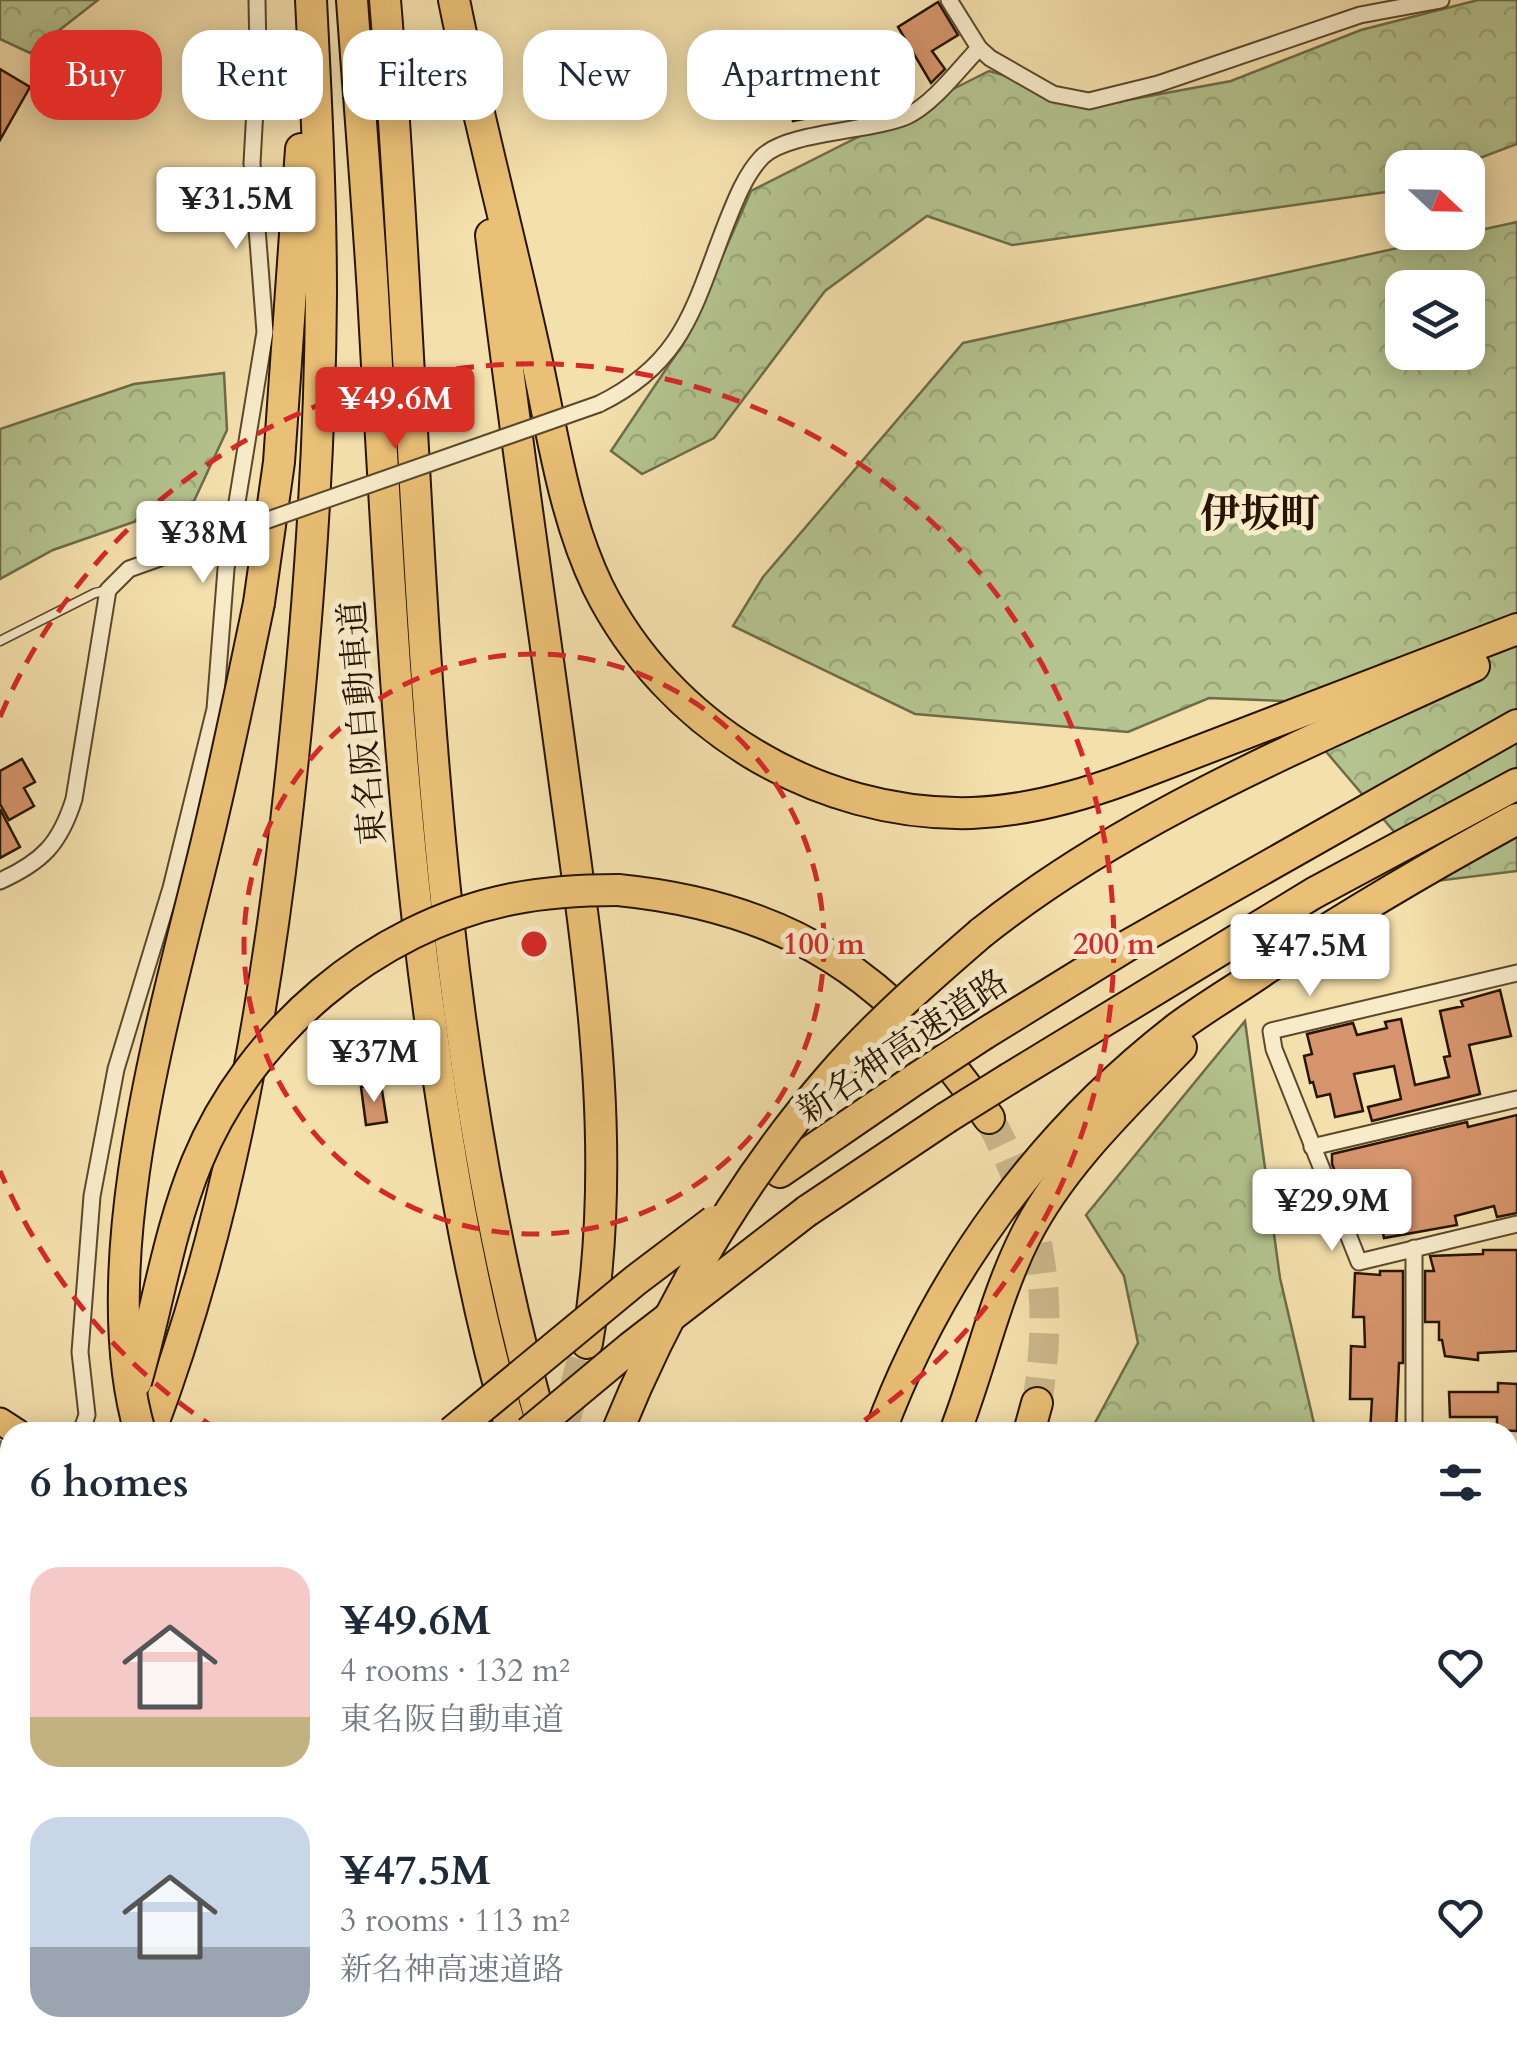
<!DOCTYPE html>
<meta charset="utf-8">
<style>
body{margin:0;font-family:Cardo,"Noto Serif JP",serif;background:#f6f6f7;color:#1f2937;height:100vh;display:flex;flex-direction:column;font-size:38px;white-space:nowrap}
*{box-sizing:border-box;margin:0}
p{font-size:32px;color:#747a83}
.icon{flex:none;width:55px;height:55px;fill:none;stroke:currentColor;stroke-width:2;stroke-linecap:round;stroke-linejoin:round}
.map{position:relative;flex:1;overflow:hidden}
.side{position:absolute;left:0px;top:1422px;width:1518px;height:642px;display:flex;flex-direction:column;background:#fff;border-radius:30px 30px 0 0;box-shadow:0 5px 25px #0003}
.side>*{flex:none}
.top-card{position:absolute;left:30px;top:30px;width:1000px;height:90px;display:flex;gap:20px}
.needle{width:65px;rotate:112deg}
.tools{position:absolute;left:1385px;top:150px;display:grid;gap:20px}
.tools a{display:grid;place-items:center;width:100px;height:100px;border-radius:20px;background:#fff;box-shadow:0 5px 25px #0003;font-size:50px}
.price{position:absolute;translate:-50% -85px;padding:0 22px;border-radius:10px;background:#fff;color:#222;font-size:32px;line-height:65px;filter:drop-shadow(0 2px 5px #0008)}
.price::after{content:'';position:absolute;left:50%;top:60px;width:30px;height:22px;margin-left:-15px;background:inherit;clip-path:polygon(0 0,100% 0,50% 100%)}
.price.on{background:#d93025;color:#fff}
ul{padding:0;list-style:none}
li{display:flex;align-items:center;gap:30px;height:250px;padding:0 30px}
li span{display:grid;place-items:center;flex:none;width:280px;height:200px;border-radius:30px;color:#555}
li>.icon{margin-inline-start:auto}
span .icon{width:120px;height:120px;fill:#fffc;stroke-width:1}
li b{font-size:42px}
h2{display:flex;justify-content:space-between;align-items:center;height:120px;padding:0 30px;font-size:42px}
.chip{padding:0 35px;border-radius:30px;background:#fff;box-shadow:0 5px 25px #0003;font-size:35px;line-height:90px}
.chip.on{background:#d93025;color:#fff}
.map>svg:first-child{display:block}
.forest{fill:url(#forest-crowns);stroke:#6e6c48;stroke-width:2.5;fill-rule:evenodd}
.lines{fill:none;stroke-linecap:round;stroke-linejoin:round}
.stream{stroke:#6e796a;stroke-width:6}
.building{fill:#d5946b;stroke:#281500;stroke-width:2.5}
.motorway-tunnel{stroke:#cbb78a;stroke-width:30;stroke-dasharray:30 15;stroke-linecap:butt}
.service-casing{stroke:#5b482b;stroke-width:11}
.minor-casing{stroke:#5b482b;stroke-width:19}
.primary-casing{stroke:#281500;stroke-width:29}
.motorway-casing{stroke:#281500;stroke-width:34}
.service{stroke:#f8ebca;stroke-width:8}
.minor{stroke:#f8ebca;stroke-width:15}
.primary{stroke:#eac076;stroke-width:25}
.motorway{stroke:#eac076;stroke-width:30}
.minor-bridge-casing{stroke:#5b482b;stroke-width:19;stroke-linecap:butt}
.motorway-bridge-casing{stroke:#281500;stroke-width:34;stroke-linecap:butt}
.minor-bridge{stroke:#f8ebca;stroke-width:15}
.motorway-bridge{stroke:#eac076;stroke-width:30}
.ring{fill:none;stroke:#d62828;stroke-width:5;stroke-dasharray:18 12}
.labels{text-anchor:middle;stroke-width:10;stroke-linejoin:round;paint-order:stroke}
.street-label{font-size:35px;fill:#281500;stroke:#f8ebca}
.quarter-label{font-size:40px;font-weight:bold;fill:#281500;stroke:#f8ebca}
.centre{fill:#d62828;stroke:#f8ebca;stroke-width:5}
.ring-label{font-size:30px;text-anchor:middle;font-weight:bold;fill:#d62828;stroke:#f8ebca;stroke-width:10;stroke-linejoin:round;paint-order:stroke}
</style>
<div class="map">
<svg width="1517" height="2064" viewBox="0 0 1517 2064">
<defs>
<pattern id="forest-crowns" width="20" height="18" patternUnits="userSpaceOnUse" patternTransform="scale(2.5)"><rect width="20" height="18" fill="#b4c38f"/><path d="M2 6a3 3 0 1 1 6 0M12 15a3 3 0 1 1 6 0" fill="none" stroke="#9ba77a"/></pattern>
</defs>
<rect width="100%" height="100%" fill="#f4e0ad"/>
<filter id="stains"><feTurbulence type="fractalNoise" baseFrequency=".002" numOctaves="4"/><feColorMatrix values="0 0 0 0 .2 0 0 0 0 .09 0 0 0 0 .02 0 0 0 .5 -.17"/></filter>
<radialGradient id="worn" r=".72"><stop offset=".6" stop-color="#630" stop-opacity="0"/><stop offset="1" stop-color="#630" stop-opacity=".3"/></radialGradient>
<g class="forest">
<path d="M0,0h98l-68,53 -30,-14z"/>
<path d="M1478,0h39v144l-61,23 -54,1v20l-9,3 -381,54 -85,-29 -102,75 -111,147 -72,36 -31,-23 74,-110 66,-150 238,-120 117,33 125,-23 130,-51z"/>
<path d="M1517,222v649l-81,10 -153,-180 -74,-3 -81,34 -213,-18 -182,-88 30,-49 200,-234zM1402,288h66v64h-66z"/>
<path d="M224,373l3,57 -33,71 -141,49 -53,29v-150l134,-45z"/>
<path d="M1245,1021l35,257 36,154h-226l48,-89 -14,-67 -38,-61z"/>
<path d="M0,1482l10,8v52h-10z"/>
<path d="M188,2055h321l19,9h-345l6,-4z"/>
</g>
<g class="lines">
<path class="stream" d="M0,1443l10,7"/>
</g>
<g class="building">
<path d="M938,2l20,33 -26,16 13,18 -14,14 -33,-56z"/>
<path d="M230,52l10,15 -15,10 -10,-15z"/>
<path d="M0,69l30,18 -30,53z"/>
<path d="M129,75l10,16 -14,9 -10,-16z"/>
<path d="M808,82l11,34 -26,5 -7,-33z"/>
<path d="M22,759l13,23 -11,6 10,18 -25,14 -9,-16v-33z"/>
<path d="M0,809l20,38 -20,11z"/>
<path d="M1500,990l11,46 -42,9 11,49 -108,27 -4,-14 33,-8 -7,-33 -40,8 9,37 -28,6 -5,-23 -13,3 -4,-15 -3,1 -6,-27 8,-2 -5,-20 46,-11 4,12 30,-7 -2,-6 16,-3 14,66 34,-8 -5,-20 6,-1 -10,-45 23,-5 -2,-5z"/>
<path d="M381,1084l6,38 -21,3 -5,-38z"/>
<path d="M1517,1115v98l-20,4 -3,-11 -39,10 2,9 -73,13 -9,-44 -28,7 -6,-23 -3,1 -6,-15v-10l135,-32 1,5z"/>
<path d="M1483,1250h34v101l-39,2v7l-33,-4 -3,-16h-3v-18h-14v-51h9l-4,-15 53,-2z"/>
<path d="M1380,1271h23v92h-4l-3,69h-26l2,-33h-22l1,-53 14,1 -1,-30h-11l2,-44 25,2z"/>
<path d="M1498,1383l19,1v47l-20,-1v-13h-47l-1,-25h49z"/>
</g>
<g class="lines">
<g class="motorway-tunnel">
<path d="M989,1118c52,97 66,177 48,285"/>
<path d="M562,1432l25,-89"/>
</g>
<defs>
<path id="service" d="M0,641l95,-48 13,-3"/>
<g id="minor">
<path d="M949,0l30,48 11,10 63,36 36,7 69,-17 202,-69 81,-15"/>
<path d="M599,404c86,-42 95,-99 127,-180 9,-23 19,-49 36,-67 26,-26 108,-25 145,-41 25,-11 53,-48 72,-68"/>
<path d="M0,881c42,-19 60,-37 74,-82l34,-209 21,-21 76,-27"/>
<path d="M1517,973l-246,58 3,18 85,213 158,-38"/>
<path d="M1312,1147l205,-48"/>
<path d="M1414,1248v184"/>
<path d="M81,1432l6,-17 -7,-63 12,-156 24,-127 55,-181 44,-179 11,-140 39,-237 -13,-169 6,-108 -1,-55"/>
<path d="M1508,1568h9"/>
<path d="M1508,1829h9"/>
<path d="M657,2055l7,9"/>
<path d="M1045,2055l2,9"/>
<path d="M1280,2055v9"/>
<path d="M1413,2064v-9"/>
</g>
<g id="primary">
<path d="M0,1421l17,11"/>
<path d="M0,1586l10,1"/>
<path d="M1508,1699l9,1"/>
</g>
<g id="motorway">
<path d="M352,0c7,98 15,196 21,294 13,227 23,453 51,679 20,154 44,310 88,459"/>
<path d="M385,0c40,474 27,973 159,1432"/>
<path d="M454,0c23,114 53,226 78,339 19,82 29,171 66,248 69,139 219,230 374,226 53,-2 105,-16 154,-34l391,-150"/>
<path d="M491,235c22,186 50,371 75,557 25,183 53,367 21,551"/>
<path d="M259,603l20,-141 22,-313"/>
<path d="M618,890c172,17 275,87 371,228"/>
<path d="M981,933c147,-117 323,-188 493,-267"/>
<path d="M984,1034l141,-87 392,-222"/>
<path d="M1010,1078l304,-185 203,-109"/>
<path d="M780,1172l137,-94"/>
<path d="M807,1211l139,-93"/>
<path d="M150,1432c74,-196 112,-402 136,-610 20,-175 34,-351 35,-528 0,-98 -5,-196 -10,-294"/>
<path d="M880,1432c59,-159 161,-298 296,-403 28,-21 59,-39 88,-59 82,-54 167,-104 253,-151"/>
<path d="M955,1432c25,-64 39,-133 70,-195 36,-72 101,-133 156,-190"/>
<path d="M1029,1432l8,-29"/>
<path d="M0,1694l10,-20"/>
<path d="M0,1862l10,-11"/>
<path d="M0,1932l10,-11"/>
<path d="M622,2055l12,9"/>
<path d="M684,2055l6,9"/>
<path d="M787,2055l6,9"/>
<path d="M824,2055l5,9"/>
<path d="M901,2055l4,9"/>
<path d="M35,2064l11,-9"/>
<path d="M95,2064l13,-9"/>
</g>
</defs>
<use href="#service" class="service-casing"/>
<use href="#minor" class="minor-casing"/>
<use href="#primary" class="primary-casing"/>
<use href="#motorway" class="motorway-casing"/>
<use href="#service" class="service"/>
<use href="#minor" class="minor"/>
<use href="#primary" class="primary"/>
<use href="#motorway" class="motorway"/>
<defs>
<path id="minor-bridge" d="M205,542l394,-138"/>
<g id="motorway-bridge">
<path d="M917,1078l67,-44"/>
<path d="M946,1118l64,-40"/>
<path d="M136,1382c21,-72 32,-149 61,-220 53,-129 176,-235 315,-263 35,-7 71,-9 106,-9"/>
<path d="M140,1432c-49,-167 24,-416 65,-583 20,-82 37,-164 54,-246"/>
<path d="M452,1432l184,-152 78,-59"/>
<path d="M529,1432l102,-85 176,-136"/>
<path d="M617,1432c53,-130 122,-250 215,-357 45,-52 97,-97 149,-142"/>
</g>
</defs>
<use href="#minor-bridge" class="minor-bridge-casing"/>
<use href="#motorway-bridge" class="motorway-bridge-casing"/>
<use href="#minor-bridge" class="minor-bridge"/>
<use href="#motorway-bridge" class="motorway-bridge"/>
</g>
<g class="ring">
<circle cx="534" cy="944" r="290"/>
<path d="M218 1430A580 580 0 0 1 0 1171M0 717A580 580 0 1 1 850 1430"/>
</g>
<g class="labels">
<g class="street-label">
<text transform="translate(362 723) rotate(-95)" y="12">東名阪自動車道</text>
<text transform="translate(902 1046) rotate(-34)" y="12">新名神高速道路</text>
</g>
<g class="quarter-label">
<text x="1260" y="527">伊坂町</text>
</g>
</g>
<circle cx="534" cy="944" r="15" class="centre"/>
<g class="ring-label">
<text x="824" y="954">100 m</text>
<text x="1114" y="954">200 m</text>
</g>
<rect width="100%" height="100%" filter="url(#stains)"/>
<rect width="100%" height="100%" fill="url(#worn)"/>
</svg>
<div class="tools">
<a><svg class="needle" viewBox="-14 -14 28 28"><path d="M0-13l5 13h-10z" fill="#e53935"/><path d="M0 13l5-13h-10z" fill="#747a83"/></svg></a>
<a><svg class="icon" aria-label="layers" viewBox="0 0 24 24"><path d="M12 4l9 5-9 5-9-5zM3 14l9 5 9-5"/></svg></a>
</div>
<b class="price" style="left:236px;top:252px">¥31.5M</b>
<b class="price on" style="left:395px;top:452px">¥49.6M</b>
<b class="price" style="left:203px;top:586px">¥38M</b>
<b class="price" style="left:1310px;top:999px">¥47.5M</b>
<b class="price" style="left:374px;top:1105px">¥37M</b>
<b class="price" style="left:1332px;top:1254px">¥29.9M</b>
<div class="top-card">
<a class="chip on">Buy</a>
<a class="chip">Rent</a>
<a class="chip">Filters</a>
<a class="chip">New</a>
<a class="chip">Apartment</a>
</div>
<section class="side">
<h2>6 homes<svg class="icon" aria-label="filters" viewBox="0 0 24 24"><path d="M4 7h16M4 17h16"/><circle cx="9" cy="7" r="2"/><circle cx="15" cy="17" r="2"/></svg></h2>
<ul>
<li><span style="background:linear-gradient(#f6c9c9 75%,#c2b280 0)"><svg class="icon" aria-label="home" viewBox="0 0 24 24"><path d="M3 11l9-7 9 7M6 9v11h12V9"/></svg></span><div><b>¥49.6M</b><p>4 rooms · 132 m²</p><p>東名阪自動車道</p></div><svg class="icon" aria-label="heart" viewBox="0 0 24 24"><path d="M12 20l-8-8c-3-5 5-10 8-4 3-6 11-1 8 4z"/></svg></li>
<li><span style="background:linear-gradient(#c9d6e8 65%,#9aa5b1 0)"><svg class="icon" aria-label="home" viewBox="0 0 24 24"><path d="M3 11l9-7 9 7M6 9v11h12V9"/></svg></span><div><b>¥47.5M</b><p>3 rooms · 113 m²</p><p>新名神高速道路</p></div><svg class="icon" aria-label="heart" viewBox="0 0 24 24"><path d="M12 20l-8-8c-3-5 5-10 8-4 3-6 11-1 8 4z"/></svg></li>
</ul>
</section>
</div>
